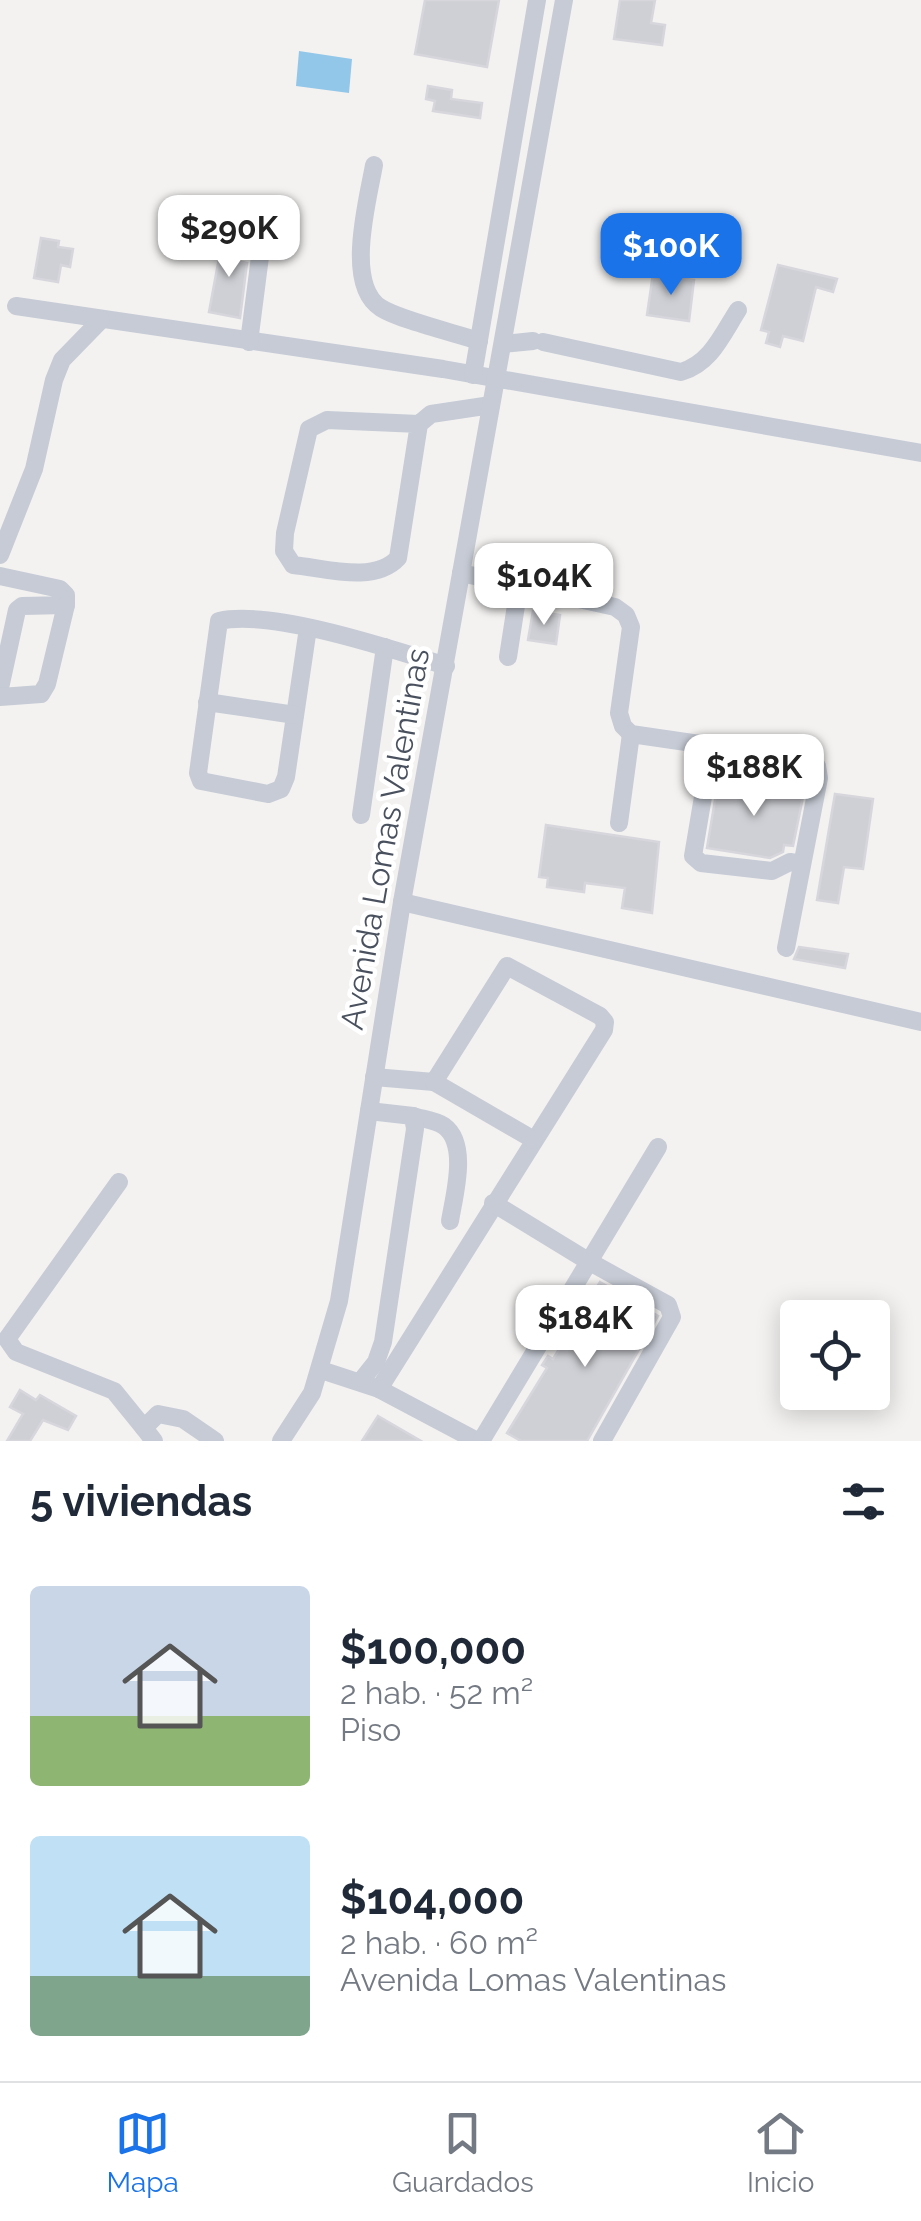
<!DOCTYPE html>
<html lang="es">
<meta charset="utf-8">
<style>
body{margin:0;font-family:Raleway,sans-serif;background:#f2f2f3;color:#1f2937;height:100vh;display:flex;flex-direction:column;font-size:38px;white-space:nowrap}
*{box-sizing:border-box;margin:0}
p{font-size:32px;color:#747a83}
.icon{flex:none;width:55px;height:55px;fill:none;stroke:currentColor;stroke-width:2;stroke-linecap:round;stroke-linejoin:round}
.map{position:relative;height:1441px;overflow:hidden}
.side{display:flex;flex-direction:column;background:#fff;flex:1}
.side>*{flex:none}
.controls{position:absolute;left:780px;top:1300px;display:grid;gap:20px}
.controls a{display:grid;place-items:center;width:110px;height:110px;border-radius:10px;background:#fff;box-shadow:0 5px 25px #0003;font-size:50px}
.price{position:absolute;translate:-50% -85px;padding:0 22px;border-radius:20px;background:#fff;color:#222;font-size:32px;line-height:65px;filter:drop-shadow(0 2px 5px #0008)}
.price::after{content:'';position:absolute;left:50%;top:60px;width:30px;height:22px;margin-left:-15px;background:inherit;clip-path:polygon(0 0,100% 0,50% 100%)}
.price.active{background:#1a73e8;color:#fff}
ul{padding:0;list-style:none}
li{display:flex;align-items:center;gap:30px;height:250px;padding:0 30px}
li span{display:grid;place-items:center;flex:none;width:280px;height:200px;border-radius:10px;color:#555}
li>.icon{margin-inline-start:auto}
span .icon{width:120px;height:120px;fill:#fffc;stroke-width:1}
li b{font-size:42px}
h2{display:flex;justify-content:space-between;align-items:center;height:120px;padding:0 30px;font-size:42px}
.dock{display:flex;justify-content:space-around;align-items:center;height:140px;border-top:2px solid #e0e1e3;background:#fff;font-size:28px;color:#747a83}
.dock a{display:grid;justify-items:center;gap:5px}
.dock .active{color:#1a73e8}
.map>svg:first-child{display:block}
.water{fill:#92c7e9}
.building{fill:#cfd0d5;stroke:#d6d6dc;stroke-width:2.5}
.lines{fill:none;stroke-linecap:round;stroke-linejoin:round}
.minor{stroke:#c6cbd5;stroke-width:18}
.labels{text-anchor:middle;stroke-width:9;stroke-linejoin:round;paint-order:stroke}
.street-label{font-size:32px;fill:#4a515e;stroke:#fff}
</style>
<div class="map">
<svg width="921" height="1441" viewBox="0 0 921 1441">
<rect width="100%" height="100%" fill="#f3f2f1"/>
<path class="water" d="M299,51l53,8 -3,34 -53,-7z"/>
<g class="building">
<path d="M425,0h74l-12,67 -72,-13z"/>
<path d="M620,0h35l-4,23 14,2 -3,20 -48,-6z"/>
<path d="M428,86l24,4 -1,9 31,4 -2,15 -47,-7 2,-10 -9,-2z"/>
<path d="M224,231l14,2 -5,27 14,3 -7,55 -31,-6z"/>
<path d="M41,238l18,3 -1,6 15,2 -3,18 -9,-2 -3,17 -24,-4z"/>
<path d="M778,265l59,14 -4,13 -17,-5 -13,54 -20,-5 -3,11 -14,-4 3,-11 -8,-2z"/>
<path d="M653,274l41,6 -5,41 -42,-6z"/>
<path d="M533,611l27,4 -4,29 -28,-4z"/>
<path d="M718,782l54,6 12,-5 10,1 -2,11 11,2 -10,49 -9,-1 -1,7 -13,6 -63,-10z"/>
<path d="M835,794l38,5 -10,70 -19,-2 -6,36 -21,-3z"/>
<path d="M546,825l113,17 -7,71 -30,-5 3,-20 -40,-5 -1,9 -37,-5 1,-9 -9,-1z"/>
<path d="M799,947l49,7 -3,14 -51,-9z"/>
<path d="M600,1282l58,34 -71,125h-66l-14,-8 40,-65 -5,-3 6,-9 5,3z"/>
<path d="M20,1390l16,10 4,-5 36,21 -8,14 -25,-10 -13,21h-23l16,-27 -13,-7z"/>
<path d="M378,1416l43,25h-59z"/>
</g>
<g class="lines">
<g class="minor">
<path d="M374,165c-6,35 -30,120 7,143 19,12 74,25 98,33"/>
<path d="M16,306l427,63 478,84"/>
<path d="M249,342l12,-93"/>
<path d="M543,342l138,30c30,-9 41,-37 57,-62"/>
<path d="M503,344l30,-3"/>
<path d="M473,375l64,-375"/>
<path d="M419,424l-92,-4 -18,9 -24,104 -1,18 9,14c32,3 81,19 105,-7l21,-134 12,-10 60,-9"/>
<path d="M0,555l34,-86 20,-89 8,-20 39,-40"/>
<path d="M461,573l154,34 11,8 5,12 -12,86 4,13 8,8 179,26 7,6 2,12 -33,170"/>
<path d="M0,576l60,13 6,6v10l-44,1 -5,4 -17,78"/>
<path d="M308,628l-22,149 -5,12 -13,5 -67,-13 -3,-8 21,-152c53,-12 172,28 227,45"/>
<path d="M508,657l11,-71"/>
<path d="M0,697l41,-3 6,-10 19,-79"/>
<path d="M207,702l88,13"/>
<path d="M779,756l-5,20 -63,-8 -4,5 -14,83 8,7 71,8 18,-9 12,2"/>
<path d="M361,815l24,-168"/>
<path d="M619,823l12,-89"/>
<path d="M402,902l519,120"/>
<path d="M374,1077l60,5 73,-116 93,50 5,6 -1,8 -225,359"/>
<path d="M434,1082l100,58"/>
<path d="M413,1116c9,3 22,4 31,10 25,18 10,70 6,95"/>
<path d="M119,1182l-112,157 9,13 98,39 30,37"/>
<path d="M493,1203l95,58 80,44 4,12 -70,124"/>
<path d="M321,1370l58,19 98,52"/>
<path d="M360,1382l16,-20 7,-20 32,-213 -2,-13 -44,-5"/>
<path d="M154,1441l-10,-13 14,-14 25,5 32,22"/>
<path d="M281,1441l31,-48 27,-92 63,-399 162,-902"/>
<path d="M481,1441l177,-294"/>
</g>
</g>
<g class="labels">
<g class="street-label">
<text transform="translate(385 839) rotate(-80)" y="11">Avenida Lomas Valentinas</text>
</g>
</g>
</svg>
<div class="controls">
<a><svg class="icon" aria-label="locate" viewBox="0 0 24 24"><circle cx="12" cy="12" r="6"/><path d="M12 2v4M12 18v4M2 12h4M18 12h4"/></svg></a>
</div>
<b class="price" style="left:229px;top:280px">$290K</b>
<b class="price active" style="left:671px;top:298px">$100K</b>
<b class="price" style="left:544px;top:628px">$104K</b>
<b class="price" style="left:754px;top:819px">$188K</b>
<b class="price" style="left:585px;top:1370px">$184K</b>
</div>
<section class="side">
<h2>5 viviendas<svg class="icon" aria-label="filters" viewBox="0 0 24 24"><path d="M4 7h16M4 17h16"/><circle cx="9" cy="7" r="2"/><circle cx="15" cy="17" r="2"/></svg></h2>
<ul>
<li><span style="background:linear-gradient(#c9d6e8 65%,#8fb573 0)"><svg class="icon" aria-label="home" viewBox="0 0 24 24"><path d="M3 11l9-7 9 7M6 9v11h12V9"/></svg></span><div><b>$100,000</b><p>2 hab. · 52 m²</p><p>Piso</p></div></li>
<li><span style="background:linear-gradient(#bfe0f5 70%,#7fa58c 0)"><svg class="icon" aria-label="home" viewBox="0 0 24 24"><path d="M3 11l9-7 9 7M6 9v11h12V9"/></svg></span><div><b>$104,000</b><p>2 hab. · 60 m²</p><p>Avenida Lomas Valentinas</p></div></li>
</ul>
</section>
<nav class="dock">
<a class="active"><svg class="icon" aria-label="map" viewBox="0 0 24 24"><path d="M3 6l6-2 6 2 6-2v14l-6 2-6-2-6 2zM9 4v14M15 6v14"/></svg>Mapa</a>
<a><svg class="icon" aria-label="saved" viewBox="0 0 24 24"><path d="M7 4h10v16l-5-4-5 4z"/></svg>Guardados</a>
<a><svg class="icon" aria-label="home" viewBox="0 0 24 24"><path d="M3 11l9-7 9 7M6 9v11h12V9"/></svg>Inicio</a>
</nav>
